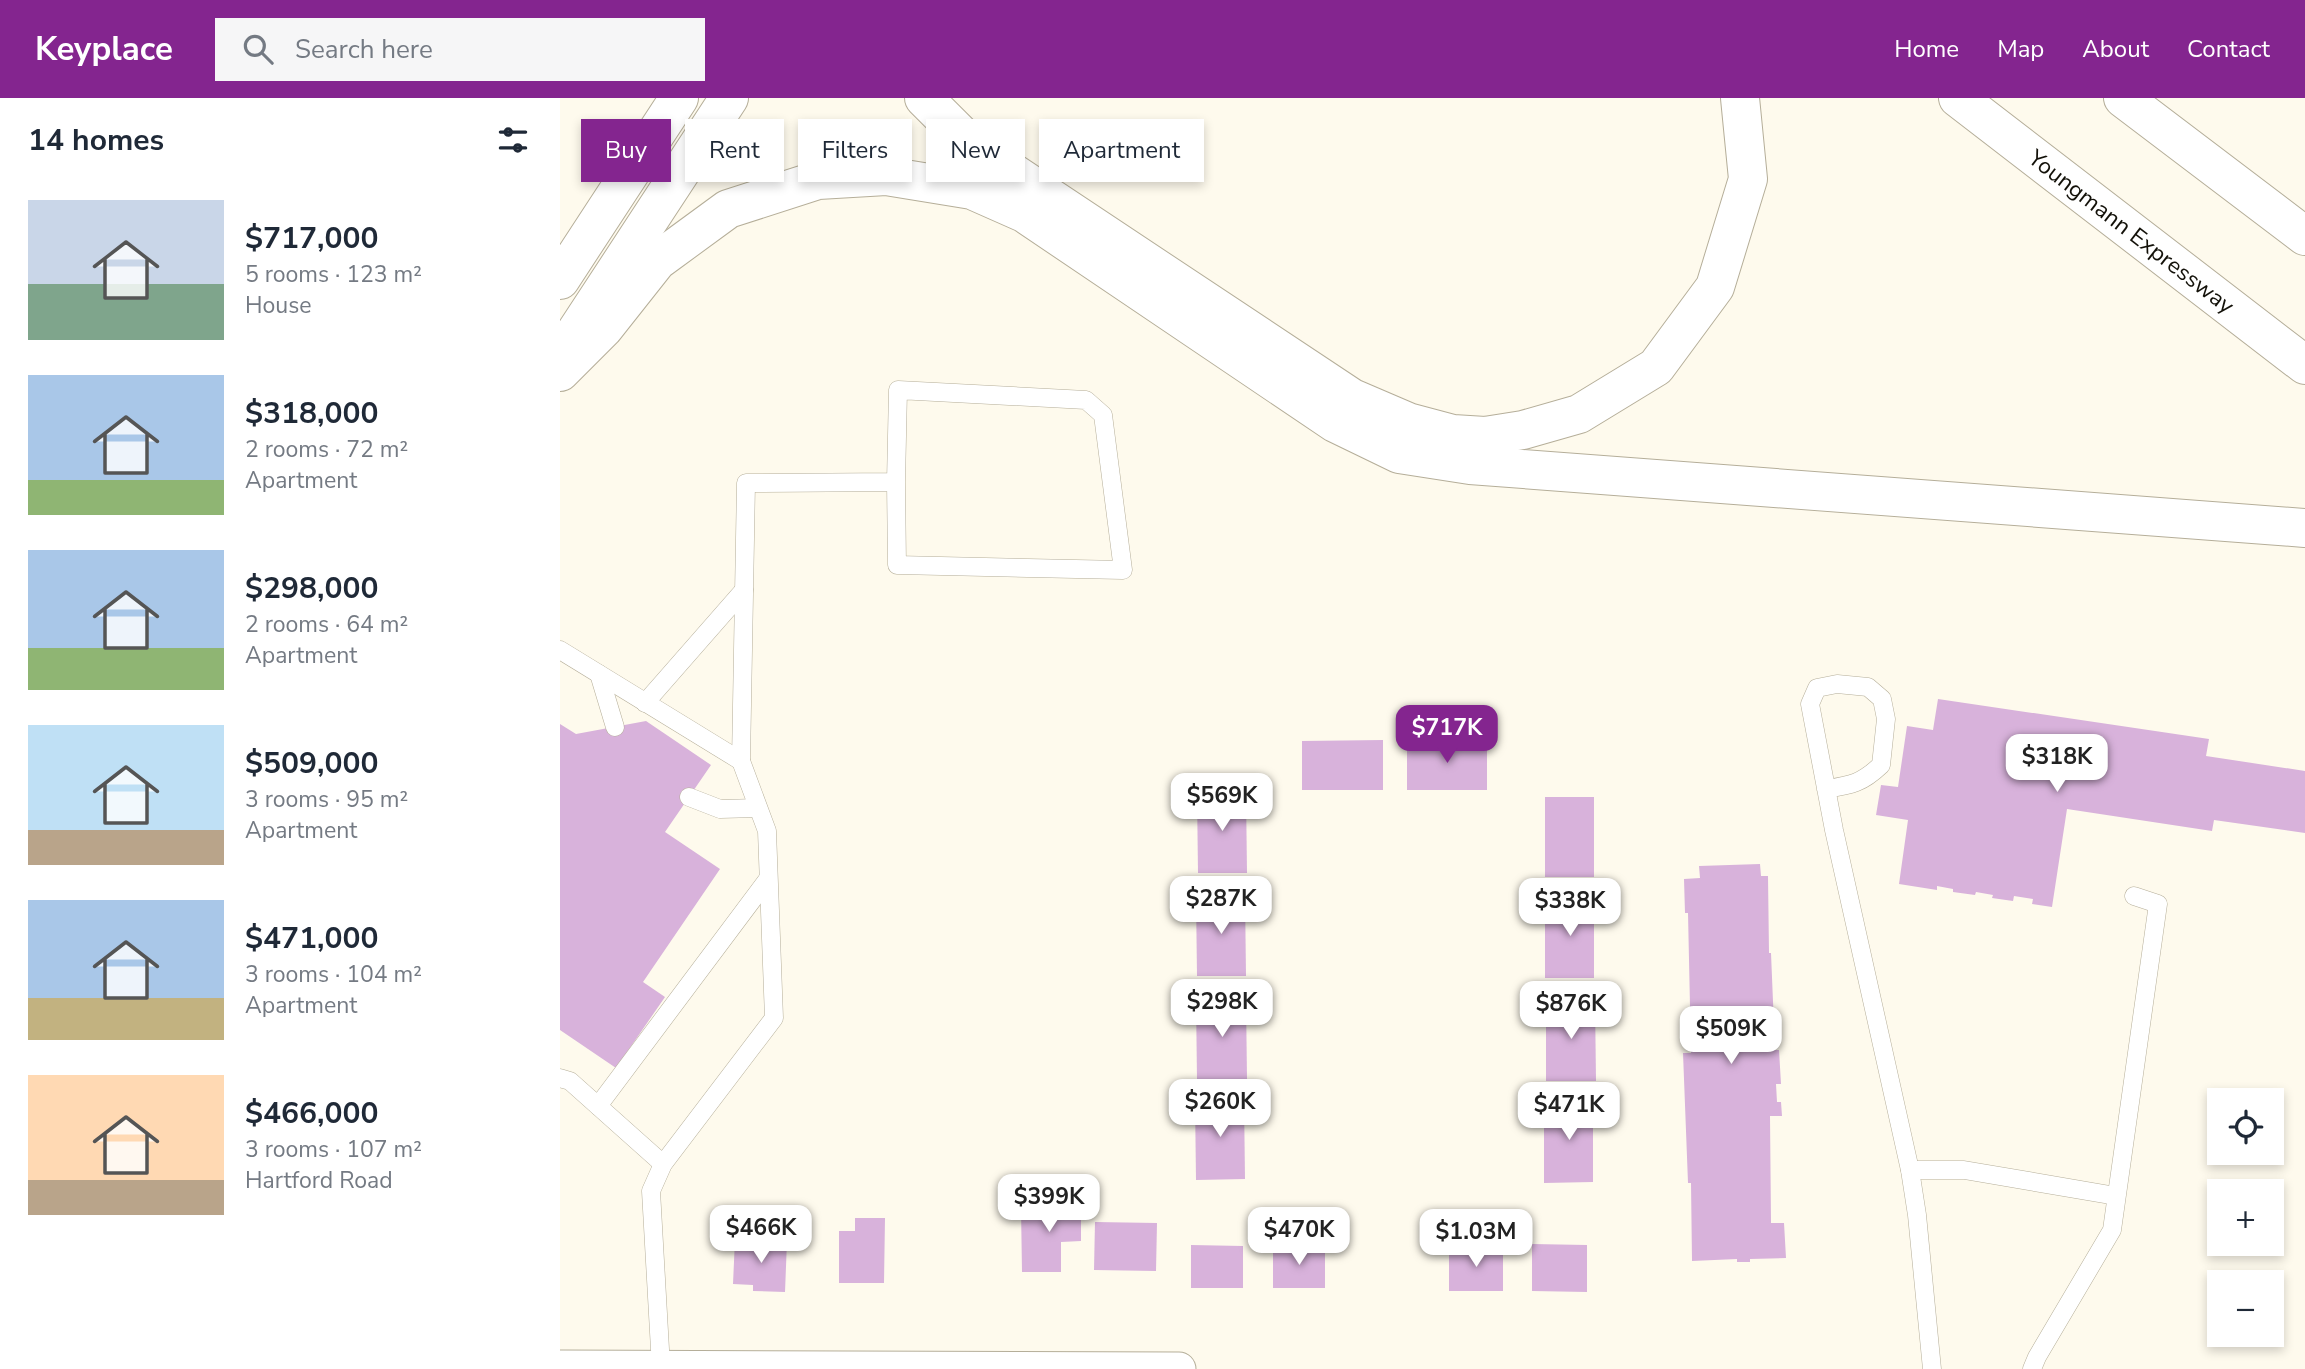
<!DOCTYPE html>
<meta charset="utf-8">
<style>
body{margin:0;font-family:"Nunito Sans",sans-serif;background:#f6f6f7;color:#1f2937;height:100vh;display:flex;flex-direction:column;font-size:26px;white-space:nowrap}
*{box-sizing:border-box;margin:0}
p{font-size:23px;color:#747a83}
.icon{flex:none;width:38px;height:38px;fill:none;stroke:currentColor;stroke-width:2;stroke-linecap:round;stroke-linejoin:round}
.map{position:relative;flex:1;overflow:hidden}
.drawer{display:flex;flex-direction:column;background:#fff;width:560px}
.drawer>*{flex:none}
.guide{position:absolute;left:21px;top:21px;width:665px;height:63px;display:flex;gap:14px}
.buttons{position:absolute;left:1647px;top:990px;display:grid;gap:14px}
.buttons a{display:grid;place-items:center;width:77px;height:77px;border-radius:0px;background:#fff;box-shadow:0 4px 10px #0003;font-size:35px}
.price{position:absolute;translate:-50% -60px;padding:0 16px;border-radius:14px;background:#fff;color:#222;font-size:23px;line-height:46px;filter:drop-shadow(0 2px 4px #0008)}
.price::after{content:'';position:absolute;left:50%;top:42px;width:21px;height:16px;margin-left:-10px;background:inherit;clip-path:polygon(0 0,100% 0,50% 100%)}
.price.active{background:#84258f;color:#fff}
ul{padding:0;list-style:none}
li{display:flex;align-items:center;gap:21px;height:175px;padding:0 28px}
li span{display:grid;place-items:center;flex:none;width:196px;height:140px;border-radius:0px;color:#555}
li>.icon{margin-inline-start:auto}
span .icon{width:84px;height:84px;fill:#fffc;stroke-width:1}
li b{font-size:30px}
h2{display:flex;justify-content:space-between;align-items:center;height:84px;padding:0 28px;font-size:30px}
.pill{padding:0 24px;border-radius:0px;background:#fff;box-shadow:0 4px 10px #0003;font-size:24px;line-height:63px}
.pill.active{background:#84258f;color:#fff}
header{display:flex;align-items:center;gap:42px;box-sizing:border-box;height:98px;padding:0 35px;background:#84258f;color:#fff}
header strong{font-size:33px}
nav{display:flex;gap:38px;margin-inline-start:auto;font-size:24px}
.search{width:490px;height:63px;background:#f6f6f7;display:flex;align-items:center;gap:18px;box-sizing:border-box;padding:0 24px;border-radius:0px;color:#747a83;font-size:26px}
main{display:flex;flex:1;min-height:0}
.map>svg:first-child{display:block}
.building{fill:#d8b2db}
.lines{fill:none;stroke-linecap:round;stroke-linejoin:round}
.service-casing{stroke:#b5ae99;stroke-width:19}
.minor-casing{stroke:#b5ae99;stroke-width:35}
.primary-casing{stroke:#b5ae99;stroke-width:40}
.motorway-casing{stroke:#b5ae99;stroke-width:40}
.service{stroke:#fff;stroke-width:18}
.minor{stroke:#fff;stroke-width:33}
.primary{stroke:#fff;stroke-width:38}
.motorway{stroke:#fff;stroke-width:38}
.labels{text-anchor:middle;stroke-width:5;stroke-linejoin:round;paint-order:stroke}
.street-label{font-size:23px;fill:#131109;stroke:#fefaed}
</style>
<header>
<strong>Keyplace</strong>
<div class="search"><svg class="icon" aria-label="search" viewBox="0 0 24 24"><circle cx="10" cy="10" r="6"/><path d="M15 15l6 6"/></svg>Search here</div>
<nav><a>Home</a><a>Map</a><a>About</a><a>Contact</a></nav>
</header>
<main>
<section class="drawer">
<h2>14 homes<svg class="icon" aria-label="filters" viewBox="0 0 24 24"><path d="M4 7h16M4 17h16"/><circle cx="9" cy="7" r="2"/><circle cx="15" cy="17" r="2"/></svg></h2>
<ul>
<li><span style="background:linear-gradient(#c9d6e8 60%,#7fa58c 0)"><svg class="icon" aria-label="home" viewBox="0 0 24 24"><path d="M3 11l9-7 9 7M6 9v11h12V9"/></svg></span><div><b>$717,000</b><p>5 rooms · 123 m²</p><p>House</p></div></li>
<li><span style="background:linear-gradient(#a9c7e8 75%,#8fb573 0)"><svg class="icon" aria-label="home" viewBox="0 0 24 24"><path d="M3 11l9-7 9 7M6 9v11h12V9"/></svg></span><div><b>$318,000</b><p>2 rooms · 72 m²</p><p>Apartment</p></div></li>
<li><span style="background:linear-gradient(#a9c7e8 70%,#8fb573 0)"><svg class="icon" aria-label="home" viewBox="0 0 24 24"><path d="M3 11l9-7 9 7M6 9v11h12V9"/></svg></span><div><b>$298,000</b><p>2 rooms · 64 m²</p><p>Apartment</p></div></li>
<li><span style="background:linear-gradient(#bfe0f5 75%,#b9a48a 0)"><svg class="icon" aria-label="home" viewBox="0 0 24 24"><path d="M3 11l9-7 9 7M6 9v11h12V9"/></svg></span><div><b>$509,000</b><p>3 rooms · 95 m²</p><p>Apartment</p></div></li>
<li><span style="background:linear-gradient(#a9c7e8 70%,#c2b280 0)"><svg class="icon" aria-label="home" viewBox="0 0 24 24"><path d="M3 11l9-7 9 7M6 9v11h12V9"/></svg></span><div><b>$471,000</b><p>3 rooms · 104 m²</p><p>Apartment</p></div></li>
<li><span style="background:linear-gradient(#ffd9b3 75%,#b9a48a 0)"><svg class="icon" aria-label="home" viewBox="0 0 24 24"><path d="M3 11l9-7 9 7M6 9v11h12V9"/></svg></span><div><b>$466,000</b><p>3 rooms · 107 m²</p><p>Hartford Road</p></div></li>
</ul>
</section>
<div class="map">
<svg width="1745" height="1271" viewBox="0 0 1745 1271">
<rect width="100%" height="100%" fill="#fefaed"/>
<g class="building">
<path d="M1378,601l271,40 -3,17 99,15v62l-91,-13 -2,11 -145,-22 -15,98 -20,-3 1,-5 -19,-3 -1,5 -21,-3 1,-3 -17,-3 -1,3 -22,-3v-3l-16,-3v4l-38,-6 9,-64 -32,-5 5,-30 17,2 9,-61 26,4z"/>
<path d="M86,623l65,44 -46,67 55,37 -77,113 22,15 -49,71 -56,-38v-306l16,10z"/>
<path d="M823,642v50h-81v-49z"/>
<path d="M927,642v50h-80v-49z"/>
<path d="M637,695h49l1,80h-49z"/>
<rect x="985" y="699" width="49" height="80"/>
<path d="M1200,766l1,12h7l1,77h2l4,97h4l2,34h-5l1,18h4l1,14h-12l1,107h13l2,35 -36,1v3h-13v-3l-45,2 -1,-78h-3l-5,-130h8l-3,-140h-3l-1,-34 16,-1 -1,-12z"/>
<path d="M685,797l1,81h-49l-1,-80z"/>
<path d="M1034,799v81h-49v-80z"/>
<path d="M686,900l1,81h-50l-1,-80z"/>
<path d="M986,903h49l1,80h-50z"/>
<path d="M684,1001l1,80 -49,1 -1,-80z"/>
<path d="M1033,1004v80l-49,1v-80z"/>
<path d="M498,1098h23v45l-20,1v30h-39l-1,-64h38z"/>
<path d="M295,1120h30l-1,65h-45v-52h16z"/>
<path d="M535,1124l62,1 -1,48 -62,-1z"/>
<path d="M175,1141l52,2 -2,51 -32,-1v-6l-20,-1z"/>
<path d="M972,1146l55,1v47l-55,-1z"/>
<path d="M631,1147l52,1v42h-52z"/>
<path d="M765,1148v42h-52v-41z"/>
<rect x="889" y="1149" width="54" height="44"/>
</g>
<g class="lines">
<defs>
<g id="service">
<path d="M0,552l181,111"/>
<path d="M39,576l16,53"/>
<path d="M85,605l99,-113"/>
<path d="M1266,691c26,-4 36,-6 55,-24l5,-46 -4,-20 -14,-12 -31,-3 -20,4 -7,16 24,126 76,340 7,45 15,154"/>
<path d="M129,699l31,12 38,-1"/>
<path d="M0,980l10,3 93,83"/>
<path d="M38,1008l170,-227"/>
<path d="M1350,1072h54l152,26"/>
<path d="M101,1269l-10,-176 12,-27 111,-146 -7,-187 -26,-70 5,-278 150,-1 1,83 226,5 -20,-155 -17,-15 -188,-10 -2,92"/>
<path d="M1472,1271l5,-12 75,-127 46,-326 -24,-8"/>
</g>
<path id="minor" d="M0,1269l619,2"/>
<g id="primary">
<path d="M0,182l119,-182"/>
<path d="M0,258l169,-258"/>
</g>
<g id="motorway">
<path d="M364,0l47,47 381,253 56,24 45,12 32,2 38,-6 56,-16 77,-47 59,-80 33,-108 -8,-81"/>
<path id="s1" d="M1398,0l347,267"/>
<path d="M1563,0l182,138"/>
<path d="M0,274l44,-44 53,-67 71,-52 90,-29 68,-4 86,14 52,23 311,210 64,31 71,11 835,63"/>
</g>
</defs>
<use href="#service" class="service-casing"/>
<use href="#minor" class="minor-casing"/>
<use href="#primary" class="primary-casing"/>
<use href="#motorway" class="motorway-casing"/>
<use href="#service" class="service"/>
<use href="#minor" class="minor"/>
<use href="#primary" class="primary"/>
<use href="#motorway" class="motorway"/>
</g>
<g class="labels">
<g class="street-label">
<text dy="8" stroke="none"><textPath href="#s1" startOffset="219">Youngmann Expressway</textPath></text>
</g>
</g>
</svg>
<div class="buttons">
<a><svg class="icon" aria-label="locate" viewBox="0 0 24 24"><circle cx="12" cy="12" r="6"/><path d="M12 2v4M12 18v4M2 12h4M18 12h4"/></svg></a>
<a>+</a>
<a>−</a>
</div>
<b class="price active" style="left:887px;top:667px">$717K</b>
<b class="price" style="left:1497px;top:696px">$318K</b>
<b class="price" style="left:662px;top:735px">$569K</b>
<b class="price" style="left:661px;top:838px">$287K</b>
<b class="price" style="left:1010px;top:840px">$338K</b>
<b class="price" style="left:662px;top:941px">$298K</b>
<b class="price" style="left:1011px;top:943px">$876K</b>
<b class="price" style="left:1171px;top:968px">$509K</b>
<b class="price" style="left:660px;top:1041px">$260K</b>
<b class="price" style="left:1009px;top:1044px">$471K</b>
<b class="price" style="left:489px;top:1136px">$399K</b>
<b class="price" style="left:201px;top:1167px">$466K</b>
<b class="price" style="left:739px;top:1169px">$470K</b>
<b class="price" style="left:916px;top:1171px">$1.03M</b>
<div class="guide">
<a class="pill active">Buy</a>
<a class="pill">Rent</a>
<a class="pill">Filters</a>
<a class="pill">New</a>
<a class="pill">Apartment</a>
</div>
</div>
</main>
